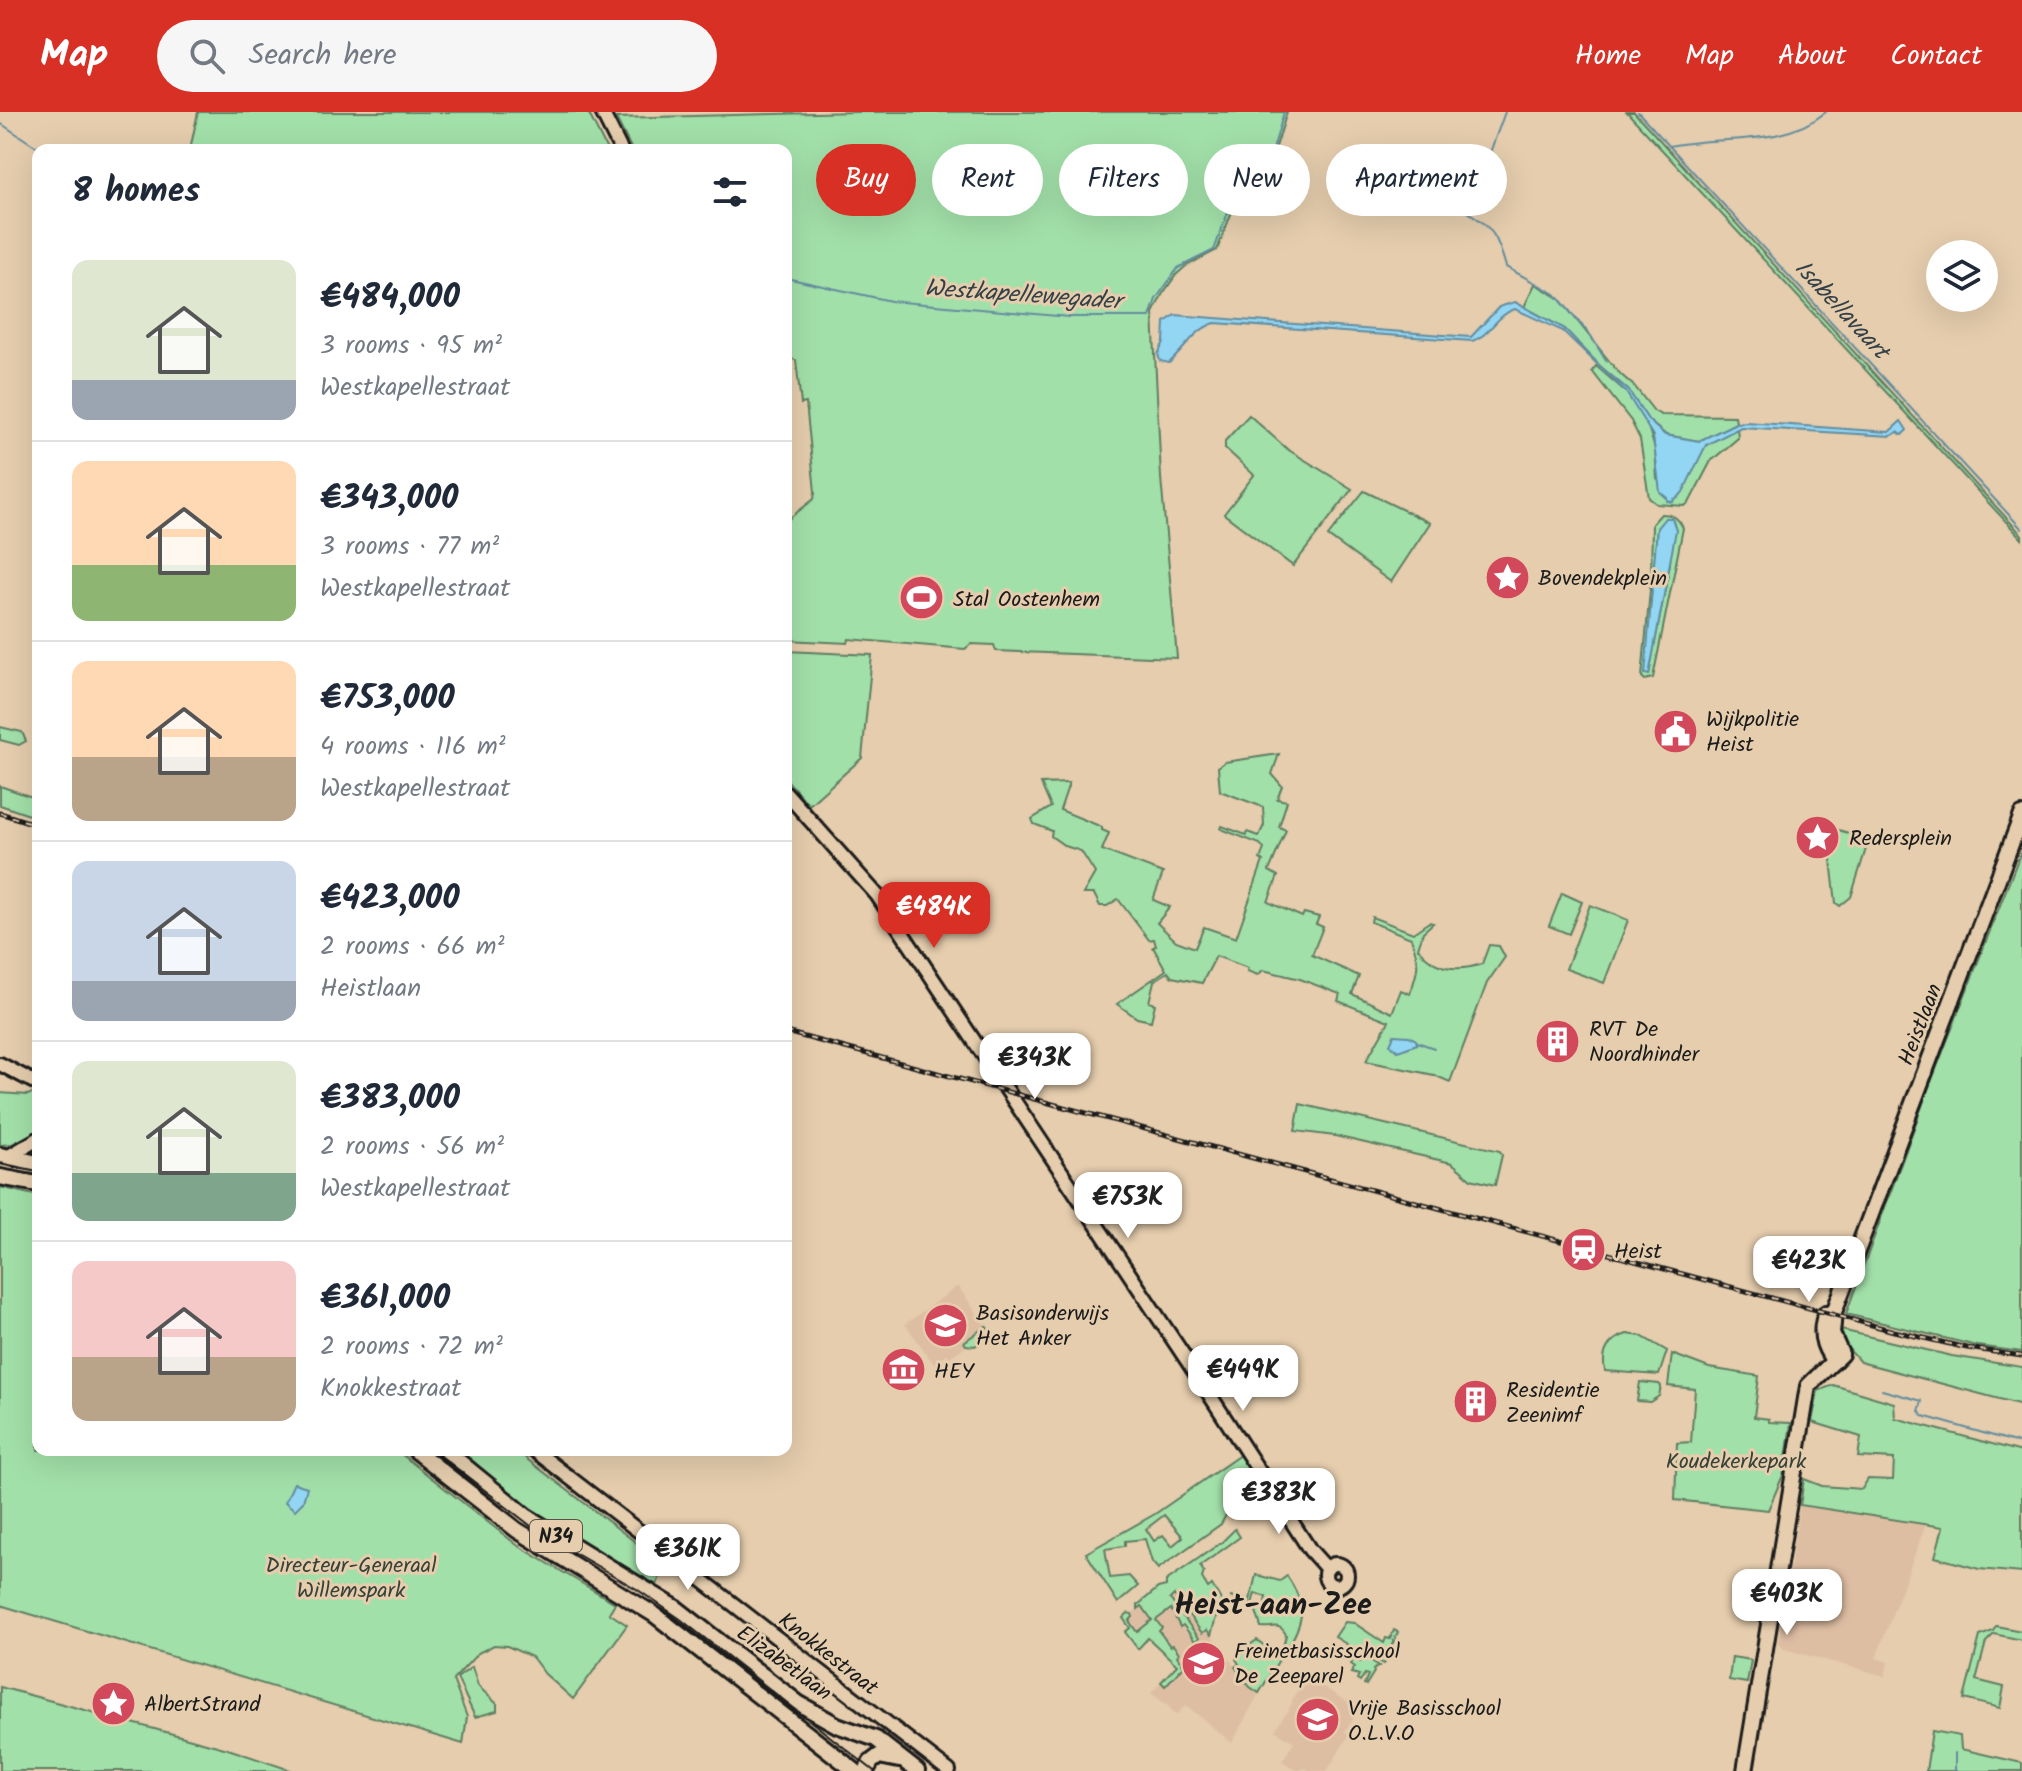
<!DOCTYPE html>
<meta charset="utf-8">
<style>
body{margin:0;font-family:Kalam,sans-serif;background:#f6f6f7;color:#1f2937;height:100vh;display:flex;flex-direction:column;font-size:30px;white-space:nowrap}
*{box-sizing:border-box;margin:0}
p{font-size:26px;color:#747a83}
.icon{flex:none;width:44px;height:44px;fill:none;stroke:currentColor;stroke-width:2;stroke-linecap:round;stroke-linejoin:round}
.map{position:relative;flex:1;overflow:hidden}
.panel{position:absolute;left:32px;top:32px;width:760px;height:1312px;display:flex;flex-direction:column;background:#fff;border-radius:16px;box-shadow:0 8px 32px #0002}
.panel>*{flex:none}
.banner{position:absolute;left:816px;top:32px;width:760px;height:72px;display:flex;gap:16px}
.controls{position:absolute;left:1926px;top:128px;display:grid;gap:16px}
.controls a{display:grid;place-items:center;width:72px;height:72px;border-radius:50%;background:#fff;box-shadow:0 8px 32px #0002;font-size:40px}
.price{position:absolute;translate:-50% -68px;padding:0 18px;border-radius:16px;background:#fff;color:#222;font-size:26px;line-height:52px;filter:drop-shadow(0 2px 4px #0008)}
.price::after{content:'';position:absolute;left:50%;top:48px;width:24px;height:18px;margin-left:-12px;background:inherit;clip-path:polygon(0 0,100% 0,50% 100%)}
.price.on{background:#d93025;color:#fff}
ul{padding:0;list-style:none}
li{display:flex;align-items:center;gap:24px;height:200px;padding:0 40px}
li+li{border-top:2px solid #e0e1e3}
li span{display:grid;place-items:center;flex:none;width:224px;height:160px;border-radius:16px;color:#555}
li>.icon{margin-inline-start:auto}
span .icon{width:96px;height:96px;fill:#fffc;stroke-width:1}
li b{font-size:34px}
h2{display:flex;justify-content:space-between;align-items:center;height:96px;padding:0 40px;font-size:34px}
.pill{padding:0 28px;border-radius:36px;background:#fff;box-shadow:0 8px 32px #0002;font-size:28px;line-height:72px}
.pill.on{background:#d93025;color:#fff}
header{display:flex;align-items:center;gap:48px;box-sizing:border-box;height:112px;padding:0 40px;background:#d93025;color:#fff}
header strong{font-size:38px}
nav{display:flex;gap:44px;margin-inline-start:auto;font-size:28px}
.search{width:560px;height:72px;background:#f6f6f7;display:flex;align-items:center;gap:20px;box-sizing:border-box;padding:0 28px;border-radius:44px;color:#747a83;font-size:30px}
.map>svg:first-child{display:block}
.built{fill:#debea3}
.green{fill:#a2e0a9;stroke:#5f7e62;stroke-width:2;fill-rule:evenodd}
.water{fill:#92d6f4;stroke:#638c9e;stroke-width:2}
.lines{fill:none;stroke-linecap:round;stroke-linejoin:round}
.stream{stroke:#638c9e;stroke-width:2}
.tertiary-casing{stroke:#1c1c1c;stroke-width:18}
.secondary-casing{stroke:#1c1c1c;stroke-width:20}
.primary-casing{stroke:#1c1c1c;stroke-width:20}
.tertiary{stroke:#e5cdad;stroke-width:12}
.secondary{stroke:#e5cdad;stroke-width:14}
.primary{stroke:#e5cdad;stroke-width:14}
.tram{stroke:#1c1c1c;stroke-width:2}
.rail-casing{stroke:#1c1c1c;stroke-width:5}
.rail{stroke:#e5cdad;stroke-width:2;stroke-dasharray:6;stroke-linecap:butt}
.labels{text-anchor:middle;stroke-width:6;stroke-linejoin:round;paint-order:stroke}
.shield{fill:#e5cdad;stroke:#585148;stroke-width:2}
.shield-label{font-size:20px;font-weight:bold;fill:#1c1c1c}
.poi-label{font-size:22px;fill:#1c1c1c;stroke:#e5cdad;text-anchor:start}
.street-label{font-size:22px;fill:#1c1c1c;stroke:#e5cdad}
.park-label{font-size:22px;fill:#374338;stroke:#e5cdad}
.water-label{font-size:24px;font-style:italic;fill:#344147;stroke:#e5cdad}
.district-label{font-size:30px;font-weight:bold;fill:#1c1c1c;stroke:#e5cdad}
</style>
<header>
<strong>Map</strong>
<div class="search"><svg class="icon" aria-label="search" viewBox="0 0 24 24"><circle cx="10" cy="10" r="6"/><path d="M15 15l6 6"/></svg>Search here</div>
<nav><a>Home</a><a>Map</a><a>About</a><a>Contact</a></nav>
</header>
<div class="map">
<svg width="2022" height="1659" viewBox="0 0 2022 1659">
<rect width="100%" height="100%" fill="#e5cdad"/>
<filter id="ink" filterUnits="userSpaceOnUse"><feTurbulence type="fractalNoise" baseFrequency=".0125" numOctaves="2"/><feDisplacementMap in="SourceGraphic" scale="16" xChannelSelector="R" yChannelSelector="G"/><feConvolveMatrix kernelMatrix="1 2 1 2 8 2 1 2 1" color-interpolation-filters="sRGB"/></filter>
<g filter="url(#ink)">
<g class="built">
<path d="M958,1174l36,52 -13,3 -6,5 -7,-2 -18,13 -3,-3 -13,10 -29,-40z"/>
<path d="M1800,1393l126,19 -50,134 12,4 -3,14 -101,-27 -6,-6z"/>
<path d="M1169,1467l81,108 9,6 -27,50 -46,-38 -10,10 -9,-10 -16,-12 26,-28 -29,-27 -10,11 -13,-17 5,-4 -7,-10 14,-8 1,-5 20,-17 8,-2z"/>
<path d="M1305,1564l54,33 -14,23 4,3 -22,36h-17l-5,-3 -7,3 -16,-10 12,-19 -19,-12 17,-26 -1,-1z"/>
</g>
<g class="green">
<path d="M198,0h390l19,38h-417z"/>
<path d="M857,0h430l-17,54 -8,13 -25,20 -20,51 -31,16 -10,9 -14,20 -9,18 8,165 16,180 -181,-7 -2,-6 -23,-1 -6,5 -116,-10 -1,4 -62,-3v-119l28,-22 1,-7 -9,-89 -5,1 -5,-44 -10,-2v-208h-154l-16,-32z"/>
<path d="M1627,0h7l388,423v4z"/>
<path d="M1535,172l24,14 59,74 17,15 19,24 7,4 74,1 1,7 -37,18 -33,-6 -17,-14 -21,-31 -28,-24 -35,-37 -41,-22z"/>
<path d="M1596,254l30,26 21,31 8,26 2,30 17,20 32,-54 31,-17 1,10 -27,23 -22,42 -5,3 -27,-2 -8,-6 -9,-59 -9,-18 -39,-50z"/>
<path d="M1249,303l38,34 65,40 -59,77 -69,-52 30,-39 -29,-27v-7z"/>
<path d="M1364,379l66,32 -39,59 -63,-46z"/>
<path d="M1661,402c11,0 17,3 22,14l-30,150 -8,2 -3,-3 9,-98 1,-55zM1665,408l7,3 -2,41 -21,110h-3l11,-146z"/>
<path d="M786,539l86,4 -10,103 -53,47 -23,-26z"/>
<path d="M0,615l22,5 4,9 -7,4 -19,-5z"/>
<path d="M1279,642l-7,20 10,12 -5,13 10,2 -8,26 7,3 -17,41 9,5 -10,26 34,15 2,-4 15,4 -3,7 7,3 -11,28 47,21 -7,18 40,19 9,-23 9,4c9,-26 10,-31 1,-56l-40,-16 1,-5 41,16 16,-11 4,1 -10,9 -5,16c16,22 39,24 64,16l7,-19 10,1 6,11 -18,26 -37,99 -16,-7 -68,-14 23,-40 -51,-20 2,-7 -40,-15 -37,-9 -5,5 -11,-4 1,-3 -32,-12 -14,27 -30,-6 -4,-5 -14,9 -5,21 6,2 -4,17 -14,-3 -20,-14 49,-34 -13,-23 3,-1 -2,-7 -5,1 -31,-41 -11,7h-7l-6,-12h-11l12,-21 -14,-22 -16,-5 -14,-10 1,-5 -18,-7 -2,-5 19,-12 -10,-23 28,-1 -9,27 42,17v3l7,3 -7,17 61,23 -10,27 17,7 -13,16 19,18 19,7 9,-21 32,11 27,-77 -3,-2 4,-10 -4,-5 -39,-15 1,-3 24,9 1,-3 12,4 5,-11 -1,-18 -43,-16 -2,-24 7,-5z"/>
<path d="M0,674l38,13v19l-38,-13z"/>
<path d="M1835,717l34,10 -18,58 -11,9 -4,-3 -5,-43z"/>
<path d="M2022,737v503l-45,-6 -131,-32 82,-224z"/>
<path d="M1562,781l20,9 -13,32 -20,-8z"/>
<path d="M1590,793l38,15 -24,63 -38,-14z"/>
<path d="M34,980l4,2v37l-26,13 -12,1v-52l28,2z"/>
<path d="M1300,992l200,47 2,4 -7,30 -24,-6 -19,-16 -117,-27 -40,-5z"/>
<path d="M0,1075l38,9v254h358l121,95 98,58 -6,10 18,12 -54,74 -28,-25 -13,-17 -25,-11 -13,-1 -16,8 -25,27 14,37 -4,27 -463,-139z"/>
<path d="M986,1214l8,12 -13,3 -6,5 -9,-1 -2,-3z"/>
<path d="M1841,1218l111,26 70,11v38l-162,-43 -13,-15z"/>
<path d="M1627,1222l14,2 26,15 -8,24 -54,-4c-4,-18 3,-31 22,-37z"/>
<path d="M1672,1242l37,14 50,8 -5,41 15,2v3l22,1 -7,50 -16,37 -93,-10 2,-57 14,-1 4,-53 -27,-3z"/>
<path d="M1640,1270l19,2 2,2 -2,10 -9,6 -13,-1z"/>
<path d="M1833,1273l61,18 1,15 127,34v121l-43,-4 -44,-12 8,-30 -143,-22 4,-26 18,7 40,3 6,-10 25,1 1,-21 -36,-2 3,-20 -49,-15 6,-31z"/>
<path d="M451,1338h64l149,114 -7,21 -72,-38 -52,-33z"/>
<path d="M1240,1343l11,16 -30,53 -63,45 -6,-7 -7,-23 -20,2v5l-20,3 5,29 19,-2 9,10 -20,17 -32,-50 69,-39zM1164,1403l19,22 -11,9 -9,-11 -9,6 -8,-12z"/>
<path d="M1235,1417l5,8 -40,29 4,6 -2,6 6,10 4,-3 9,15 -10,35 -4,-5 -5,3 -28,-38 -4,4 29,39 -4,3 -12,-16 -3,2 -9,-18 -15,11 6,8 -3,3 11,15 3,-1 6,8 -2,3 7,10 -19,20 -4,-4 16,-17 -29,-27 -10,11 -13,-17 5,-4 -7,-10 5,-5 4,1 1,3 -4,4 8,11 15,-12 -10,-14 -4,3v-4l20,-17 8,-2v-5l56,-39z"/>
<path d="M1256,1463l24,6 7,-5c21,31 17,46 -2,76l-2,-5 3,-12c-6,-14 -14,-6 -25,-8l-5,-16 2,-5h6l2,-9 -11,-4 -3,11 -22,-7 20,3z"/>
<path d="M1345,1510l9,1 30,20 2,-5 4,1 4,-9 4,2 -7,15 7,5 -2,3 -8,-5v7l-8,-5 -2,3 8,6 -2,3 -18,-10 3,-4 -7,-3 -3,5 2,2 -4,7 3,1 4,-6 15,10 -6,4 1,2 -8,13 -2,-1 4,-9 -3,-1 -5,7 -3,-2 2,-4 -8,-2 4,-6 -4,-3 3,-5 -10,-7 4,-7 -13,-8z"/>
<path d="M1996,1514l26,5v9l-28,-6 -8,8 -10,38 28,7 -4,21 -36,-9 16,-63 13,-5z"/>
<path d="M1257,1528l23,18 -21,35 -9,-6 -15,-20 4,-3 -3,-5 8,-10z"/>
<path d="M1732,1545l19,3 -4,23 -18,-3z"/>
<path d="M472,1555l6,19 19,18v7l-22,6 -18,-39z"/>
<path d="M0,1575l228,62 65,22h-293z"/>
<path d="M1932,1619l28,5 1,13 61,14v8h-96z"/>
</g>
<g class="water">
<path d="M1515,190l50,27 35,37 28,24 21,31 16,14 34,6 37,-18 10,-1 143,10 12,-11 6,9 -5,5 -4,-3 -7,4 -150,-9 -35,18 -23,47 -5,6 -4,1 -1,3 -6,-1v-3l-7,-6 -7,-56 -27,-44 -63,-61 -48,-22c-19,6 -25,27 -43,32l-257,-18c-20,6 -29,25 -46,40l-9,-2 -2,-7 6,-12 1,-20 10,-7 296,22 28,-30z"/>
<path d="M1665,406h7l4,12 -27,145 -4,-1 12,-146z"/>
<path d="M1394,923l15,1 7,4 1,4 -19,7 -8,-7z"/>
<path d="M294,1371l13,4 -4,15 -8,8 -10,-8z"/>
</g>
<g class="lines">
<g class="stream">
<path d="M1505,0l-37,100c26,16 30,27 38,55l49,27 36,42 15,25"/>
<path d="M1638,0l384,417"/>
<path d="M0,11l41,27"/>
<path d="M1670,34c52,-11 112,2 156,-34"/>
<path d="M786,166l105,23 178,16h81l6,-18 22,-31 36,-18 16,-43 7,-12 21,-16 11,-16 15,-51"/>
<path d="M1417,930l17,6"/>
<path d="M1882,1278l40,11 -3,10 4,5 99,28"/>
<path d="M1955,1641v18"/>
</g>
<defs>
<g id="tertiary">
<path d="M602,0l19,38"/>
<path d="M786,681l91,102 327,491 106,164 17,19"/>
<path d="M0,952l38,20"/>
<path d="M9,1044l29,-17"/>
<path d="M534,1338l415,321"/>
<circle cx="1336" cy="1463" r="11"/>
</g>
<g id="secondary">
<path d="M1826,1201c-7,18 -4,33 8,48"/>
<path d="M1745,1659l63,-385 33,-32 -9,-20 2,-22 188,-497"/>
</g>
<g id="primary">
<path d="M0,1043l38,8"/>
<path d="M0,1065l38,7"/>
<path d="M415,1338l102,80 138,85 200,156"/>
<path d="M445,1338l81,66 150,92 122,95 39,22 39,14 41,32"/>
<path d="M866,1659l5,-9 8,-6 20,4"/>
</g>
</defs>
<use href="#tertiary" class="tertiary-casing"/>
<use href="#secondary" class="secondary-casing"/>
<use href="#primary" class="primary-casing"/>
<use href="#tertiary" class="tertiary"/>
<use href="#secondary" class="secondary"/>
<use href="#primary" class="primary"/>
<g class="tram">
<path d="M0,1056l38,8"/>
<path d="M433,1338l107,83 95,55 44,30 195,153"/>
</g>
<defs>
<g id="rail">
<path d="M0,701l38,12"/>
<path d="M786,920l1108,299 73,17 55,8"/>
</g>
</defs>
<use href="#rail" class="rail-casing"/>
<use href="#rail" class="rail"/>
</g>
</g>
<defs>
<symbol id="sight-disc" viewBox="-11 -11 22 22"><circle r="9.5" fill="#d1495b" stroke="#e5cdad"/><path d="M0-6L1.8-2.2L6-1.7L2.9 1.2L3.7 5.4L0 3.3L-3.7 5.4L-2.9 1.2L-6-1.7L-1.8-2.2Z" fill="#fff"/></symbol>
<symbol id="stadium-disc" viewBox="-11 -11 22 22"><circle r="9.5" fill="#d1495b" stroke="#e5cdad"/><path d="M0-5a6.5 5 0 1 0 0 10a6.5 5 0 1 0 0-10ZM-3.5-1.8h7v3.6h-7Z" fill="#fff"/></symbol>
<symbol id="civic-disc" viewBox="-11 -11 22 22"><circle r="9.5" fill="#d1495b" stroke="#e5cdad"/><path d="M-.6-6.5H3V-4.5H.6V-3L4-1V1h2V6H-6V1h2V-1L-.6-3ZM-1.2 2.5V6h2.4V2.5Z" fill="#fff"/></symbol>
<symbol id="building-disc" viewBox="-11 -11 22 22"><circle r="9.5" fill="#d1495b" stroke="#e5cdad"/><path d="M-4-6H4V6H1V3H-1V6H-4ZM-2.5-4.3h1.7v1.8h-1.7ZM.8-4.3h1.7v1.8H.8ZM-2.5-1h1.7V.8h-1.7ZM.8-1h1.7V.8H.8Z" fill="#fff"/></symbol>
<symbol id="station-disc" viewBox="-11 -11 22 22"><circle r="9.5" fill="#d1495b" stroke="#e5cdad"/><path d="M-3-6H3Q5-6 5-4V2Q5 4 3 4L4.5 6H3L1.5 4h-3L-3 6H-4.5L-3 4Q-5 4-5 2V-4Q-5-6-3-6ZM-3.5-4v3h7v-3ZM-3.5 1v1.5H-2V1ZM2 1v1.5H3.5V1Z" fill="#fff"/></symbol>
<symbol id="school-disc" viewBox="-11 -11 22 22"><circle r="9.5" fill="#d1495b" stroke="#e5cdad"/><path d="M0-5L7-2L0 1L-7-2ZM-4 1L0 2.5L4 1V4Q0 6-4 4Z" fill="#fff"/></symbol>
<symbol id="museum-disc" viewBox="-11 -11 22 22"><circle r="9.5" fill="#d1495b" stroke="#e5cdad"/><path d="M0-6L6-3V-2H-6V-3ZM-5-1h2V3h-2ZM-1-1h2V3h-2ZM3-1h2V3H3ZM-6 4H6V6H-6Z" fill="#fff"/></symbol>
</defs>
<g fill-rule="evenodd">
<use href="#sight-disc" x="1482" y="440" width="51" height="51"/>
<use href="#stadium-disc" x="896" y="460" width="51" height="51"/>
<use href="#civic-disc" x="1650" y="594" width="51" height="51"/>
<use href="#sight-disc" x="1792" y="700" width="51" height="51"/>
<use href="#building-disc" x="1532" y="904" width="51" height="51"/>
<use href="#station-disc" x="1558" y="1112" width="51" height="51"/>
<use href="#school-disc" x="920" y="1188" width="51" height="51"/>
<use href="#museum-disc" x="878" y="1232" width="51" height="51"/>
<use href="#building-disc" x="1450" y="1264" width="51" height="51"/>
<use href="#school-disc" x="1178" y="1526" width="51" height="51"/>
<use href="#sight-disc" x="88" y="1566" width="51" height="51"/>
<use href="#school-disc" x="1292" y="1582" width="51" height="51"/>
</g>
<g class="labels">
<rect class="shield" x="530" y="1408" width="52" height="32" rx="6"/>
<g class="shield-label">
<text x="556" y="1431">N34</text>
</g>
<g class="poi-label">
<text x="1538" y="473">Bovendekplein</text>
<text x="953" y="494">Stal Oostenhem</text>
<text x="1706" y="614">Wijkpolitie<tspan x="1706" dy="25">Heist</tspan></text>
<text x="1849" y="733">Redersplein</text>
<text x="1589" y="924">RVT De<tspan x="1589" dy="25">Noordhinder</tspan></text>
<text x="1614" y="1146">Heist</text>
<text x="976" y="1208">Basisonderwijs<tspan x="976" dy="25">Het Anker</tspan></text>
<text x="934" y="1266">HEY</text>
<text x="1506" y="1285">Residentie<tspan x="1506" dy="25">Zeenimf</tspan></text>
<text x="1234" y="1546">Freinetbasisschool<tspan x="1234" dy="25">De Zeeparel</tspan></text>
<text x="144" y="1599">AlbertStrand</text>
<text x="1348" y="1603">Vrije Basisschool<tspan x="1348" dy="25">O.L.V.O</tspan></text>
</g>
<g class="street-label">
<text transform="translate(1919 912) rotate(-69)" y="8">Heistlaan</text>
<text transform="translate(829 1541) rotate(38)" y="8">Knokkestraat</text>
<text transform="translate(785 1550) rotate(36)" y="8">Elizabetlaan</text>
</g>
<g class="park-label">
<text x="1736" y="1356">Koudekerkepark</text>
<text x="351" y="1460">Directeur-Generaal<tspan x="351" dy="25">Willemspark</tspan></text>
</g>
<g class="water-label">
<text transform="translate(1023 182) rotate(4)" y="8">Westkapellewegader</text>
<text transform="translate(1842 197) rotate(47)" y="8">Isabellavaart</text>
</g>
<g class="district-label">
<text x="1273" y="1502">Heist-aan-Zee</text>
</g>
</g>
</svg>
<div class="controls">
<a><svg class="icon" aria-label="layers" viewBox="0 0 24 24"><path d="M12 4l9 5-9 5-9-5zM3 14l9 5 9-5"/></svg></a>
</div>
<b class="price on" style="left:934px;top:838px">€484K</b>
<b class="price" style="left:1035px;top:989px">€343K</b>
<b class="price" style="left:1128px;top:1128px">€753K</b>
<b class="price" style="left:1809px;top:1192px">€423K</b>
<b class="price" style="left:1243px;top:1301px">€449K</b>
<b class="price" style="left:1279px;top:1424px">€383K</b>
<b class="price" style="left:688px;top:1480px">€361K</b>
<b class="price" style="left:1787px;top:1525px">€403K</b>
<div class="banner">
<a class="pill on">Buy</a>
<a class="pill">Rent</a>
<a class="pill">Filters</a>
<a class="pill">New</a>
<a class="pill">Apartment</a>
</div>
<section class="panel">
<h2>8 homes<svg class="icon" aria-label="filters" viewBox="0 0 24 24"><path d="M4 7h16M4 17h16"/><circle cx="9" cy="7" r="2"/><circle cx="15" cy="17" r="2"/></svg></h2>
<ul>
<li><span style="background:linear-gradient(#dfe7d0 75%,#9aa5b1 0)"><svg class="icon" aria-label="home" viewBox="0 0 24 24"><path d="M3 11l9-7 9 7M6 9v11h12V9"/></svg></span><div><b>€484,000</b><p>3 rooms · 95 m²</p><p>Westkapellestraat</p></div></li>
<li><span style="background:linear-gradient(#ffd9b3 65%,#8fb573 0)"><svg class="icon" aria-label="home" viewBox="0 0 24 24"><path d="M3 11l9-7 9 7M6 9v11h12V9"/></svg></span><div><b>€343,000</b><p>3 rooms · 77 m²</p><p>Westkapellestraat</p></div></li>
<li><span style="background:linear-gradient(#ffd9b3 60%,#b9a48a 0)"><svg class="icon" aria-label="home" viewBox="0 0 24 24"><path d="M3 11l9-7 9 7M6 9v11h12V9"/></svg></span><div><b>€753,000</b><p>4 rooms · 116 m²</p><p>Westkapellestraat</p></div></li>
<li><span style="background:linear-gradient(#c9d6e8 75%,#9aa5b1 0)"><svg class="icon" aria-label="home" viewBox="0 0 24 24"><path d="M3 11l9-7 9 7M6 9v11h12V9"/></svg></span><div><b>€423,000</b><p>2 rooms · 66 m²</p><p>Heistlaan</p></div></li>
<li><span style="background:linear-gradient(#dfe7d0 70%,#7fa58c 0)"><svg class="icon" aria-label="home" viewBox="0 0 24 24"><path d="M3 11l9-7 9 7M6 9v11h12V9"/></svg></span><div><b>€383,000</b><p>2 rooms · 56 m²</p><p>Westkapellestraat</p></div></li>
<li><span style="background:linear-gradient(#f6c9c9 60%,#b9a48a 0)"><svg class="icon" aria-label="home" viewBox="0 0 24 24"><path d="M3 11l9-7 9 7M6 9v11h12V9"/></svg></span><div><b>€361,000</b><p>2 rooms · 72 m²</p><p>Knokkestraat</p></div></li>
</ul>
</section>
</div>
